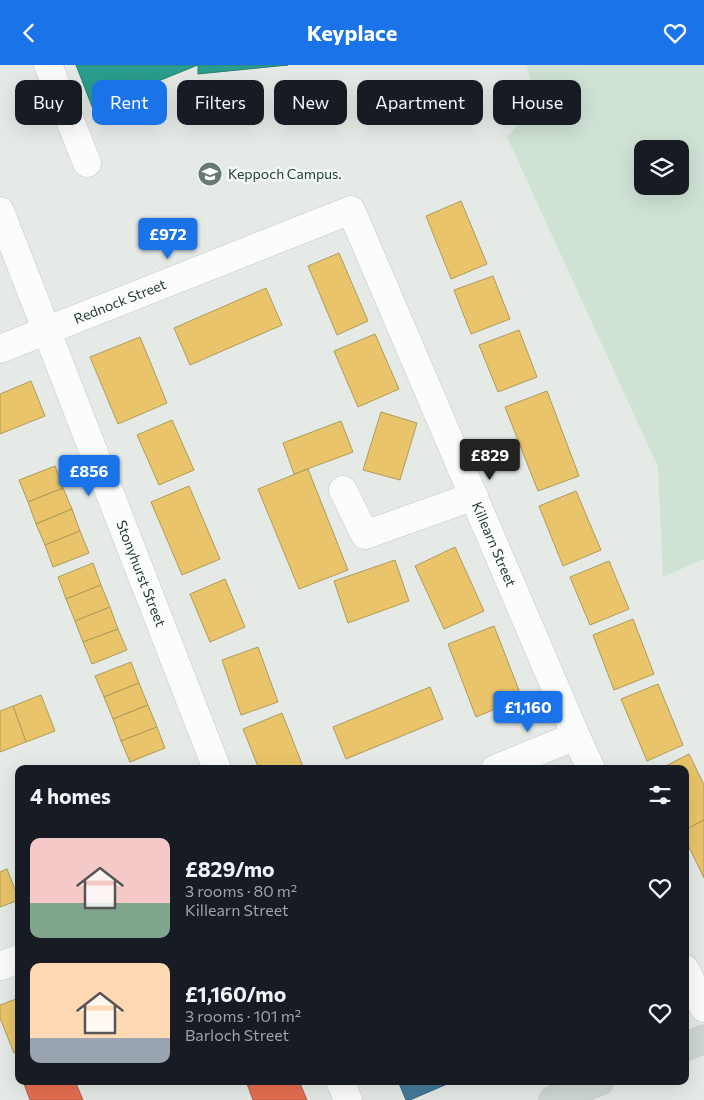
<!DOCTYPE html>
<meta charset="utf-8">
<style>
body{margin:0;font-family:Commissioner,sans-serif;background:#20242c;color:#f1f3f6;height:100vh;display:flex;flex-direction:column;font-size:19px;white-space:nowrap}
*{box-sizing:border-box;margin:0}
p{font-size:16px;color:#9ea1a6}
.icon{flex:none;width:28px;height:28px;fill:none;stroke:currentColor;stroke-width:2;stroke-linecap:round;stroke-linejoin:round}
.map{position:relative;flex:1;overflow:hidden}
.sheet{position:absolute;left:15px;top:700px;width:674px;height:320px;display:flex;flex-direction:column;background:#171b24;border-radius:10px;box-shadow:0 5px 20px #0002}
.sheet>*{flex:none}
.guide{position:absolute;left:15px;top:15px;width:675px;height:45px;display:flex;gap:10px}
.fabs{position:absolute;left:634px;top:75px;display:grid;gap:10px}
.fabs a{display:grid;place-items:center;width:55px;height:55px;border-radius:10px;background:#171b24;box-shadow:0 5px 20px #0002;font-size:25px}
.price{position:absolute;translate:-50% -42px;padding:0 11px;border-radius:5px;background:#1a73e8;color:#fff;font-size:16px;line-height:32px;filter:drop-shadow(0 1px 2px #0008)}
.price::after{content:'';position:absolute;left:50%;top:30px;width:15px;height:11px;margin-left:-8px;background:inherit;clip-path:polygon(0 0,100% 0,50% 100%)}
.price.selected{background:#222;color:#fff}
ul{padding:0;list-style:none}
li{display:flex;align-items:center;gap:15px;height:125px;padding:0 15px}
li span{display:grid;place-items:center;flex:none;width:140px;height:100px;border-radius:10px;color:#555}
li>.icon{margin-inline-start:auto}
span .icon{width:60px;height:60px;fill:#fffc;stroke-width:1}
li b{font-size:21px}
h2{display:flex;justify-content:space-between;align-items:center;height:60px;padding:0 15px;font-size:21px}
.pill{padding:0 18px;border-radius:10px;background:#171b24;box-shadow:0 5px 20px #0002;font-size:18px;line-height:45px}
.pill.selected{background:#1a73e8;color:#fff}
header{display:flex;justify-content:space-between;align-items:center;height:65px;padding:0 15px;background:#1a73e8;color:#fff;font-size:22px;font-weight:700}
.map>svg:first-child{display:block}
.green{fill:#cfe2d4;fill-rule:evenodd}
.homes{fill:#e9c46a;stroke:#ae9b5a}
.shops{fill:#e76f51;stroke:#ac6048}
.schools{fill:#2a9d8f;stroke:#288074}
.public{fill:#457b9d;stroke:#3b687e}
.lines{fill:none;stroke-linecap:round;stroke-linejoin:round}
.minor-casing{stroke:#c2c7c4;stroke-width:29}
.major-casing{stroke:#c1c9c6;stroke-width:29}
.minor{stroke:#fbfcfb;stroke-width:28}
.major{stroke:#ced6d3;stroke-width:28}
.labels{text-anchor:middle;stroke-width:5;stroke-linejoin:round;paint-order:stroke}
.poi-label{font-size:14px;fill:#243c34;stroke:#f3f8f6;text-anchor:start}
.street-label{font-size:14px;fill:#243c34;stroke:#f3f8f6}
</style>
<header><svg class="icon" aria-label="back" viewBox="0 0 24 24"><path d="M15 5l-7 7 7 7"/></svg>Keyplace<svg class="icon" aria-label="heart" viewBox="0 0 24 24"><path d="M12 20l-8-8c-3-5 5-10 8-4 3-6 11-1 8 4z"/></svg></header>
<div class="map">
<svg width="704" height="1035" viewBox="0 0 704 1035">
<rect width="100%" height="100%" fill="#e5eae7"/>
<path class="green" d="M526,0h178v494l-41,18 -5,-110 -151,-330 18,-20 3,-31 5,1zM642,84h38v37h-38z"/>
<g class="homes">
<path d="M461,136l26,63 -36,15 -25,-63z"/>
<path d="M339,188l29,68 -31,14 -29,-69z"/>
<path d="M493,211l17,43 -39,15 -17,-44z"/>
<path d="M266,223l16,37 -92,40 -16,-37z"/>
<path d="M519,265l18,47 -39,15 -19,-47z"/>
<path d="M375,269l24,55 -41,18 -24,-56z"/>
<path d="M140,272l27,66 -49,21 -28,-67z"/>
<path d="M31,316l14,35 -45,18v-40z"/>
<path d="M547,326l32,85 -41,15 -33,-84z"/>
<path d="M381,347l36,11 -17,57 -37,-10z"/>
<path d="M172,355l22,50 -35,15 -22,-50z"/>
<path d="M341,356l12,31 -59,22 -11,-31z"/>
<path d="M55,401l8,22 -35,14 -9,-22z"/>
<path d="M308,404l40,101 -49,19 -41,-100z"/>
<path d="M189,421l31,73 -38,16 -31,-73z"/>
<path d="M63,423l9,21 -36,15 -8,-22z"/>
<path d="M576,426l25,59 -38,16 -24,-60z"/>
<path d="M72,444l8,22 -35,14 -9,-21z"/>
<path d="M80,466l9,22 -36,14 -8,-22z"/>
<path d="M455,482l29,64 -40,18 -29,-63z"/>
<path d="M395,495l14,41 -61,22 -14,-42z"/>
<path d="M609,496l20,48 -39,16 -20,-48z"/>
<path d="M93,498l8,22 -35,14 -8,-22z"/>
<path d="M225,514l20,48 -35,15 -20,-48z"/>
<path d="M101,520l9,22 -35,14 -9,-22z"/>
<path d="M110,542l8,22 -35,13 -8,-21z"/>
<path d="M633,554l21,55 -40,16 -21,-55z"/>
<path d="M494,561l28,72 -46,19 -28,-73z"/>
<path d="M118,564l9,21 -35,14 -9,-22z"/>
<path d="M258,582l20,55 -37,13 -19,-55z"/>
<path d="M131,597l8,21 -35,14 -9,-21z"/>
<path d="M139,618l9,22 -35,14 -9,-22z"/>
<path d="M658,619l25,61 -36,16 -26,-62z"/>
<path d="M430,622l13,32 -97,40 -13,-32z"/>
<path d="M41,630l14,36 -29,11 -13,-36z"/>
<path d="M148,640l9,22 -36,14 -8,-22z"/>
<path d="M13,641l13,36 -26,10v-41z"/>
<path d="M282,648l22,56h-45l-16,-40z"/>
<path d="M157,662l8,21 -35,14 -9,-21z"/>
<path d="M689,689l15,31v35l-19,10v-61h-25z"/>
<path d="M704,755v58l-19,-39v-9z"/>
<path d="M7,804l12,31 -19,7v-35z"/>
<path d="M19,933v53l-5,2 -14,-35v-13z"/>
</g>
<g class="shops">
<path d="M23,1016h52l8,19h-53z"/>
<path d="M246,1016h53l8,19h-54z"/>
</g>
<path class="schools" d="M76,0h212l-90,9v-9l-52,21 6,16 -54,20z"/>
<path class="public" d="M398,1016h56l-44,19h-4z"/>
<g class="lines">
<defs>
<g id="minor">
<path d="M48,0l39,98"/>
<path id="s1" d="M0,146l217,558"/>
<path id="s2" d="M0,284l351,-139 225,526 15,33"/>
<path d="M343,425l22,45 109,-39"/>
<path d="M495,704l81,-33"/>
<path d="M0,901l19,-7"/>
<path d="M685,904l19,39"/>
<path d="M340,1016l8,19"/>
</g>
<g id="major">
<path d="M685,982l19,-8"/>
<path d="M553,1035l47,-19"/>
</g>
</defs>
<use href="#minor" class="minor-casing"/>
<use href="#major" class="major-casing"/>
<use href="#minor" class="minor"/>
<use href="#major" class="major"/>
</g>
<defs>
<symbol id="school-disc" viewBox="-11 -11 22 22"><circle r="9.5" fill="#687973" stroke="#f3f8f6"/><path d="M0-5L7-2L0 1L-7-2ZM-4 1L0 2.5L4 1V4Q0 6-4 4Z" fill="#fff"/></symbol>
</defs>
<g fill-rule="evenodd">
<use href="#school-disc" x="196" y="95" width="28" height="28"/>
</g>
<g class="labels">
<g class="poi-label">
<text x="228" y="114">Keppoch Campus.</text>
</g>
<g class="street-label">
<text dy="5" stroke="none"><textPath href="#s2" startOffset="129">Rednock Street</textPath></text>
<text dy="5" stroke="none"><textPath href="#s2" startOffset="741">Killearn Street</textPath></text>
<text dy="5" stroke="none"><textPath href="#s1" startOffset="389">Stonyhurst Street</textPath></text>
</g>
</g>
</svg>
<div class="fabs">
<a><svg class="icon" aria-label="layers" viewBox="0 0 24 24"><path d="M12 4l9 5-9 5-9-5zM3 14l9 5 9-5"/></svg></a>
</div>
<b class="price" style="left:168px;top:195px">£972</b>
<b class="price selected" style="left:490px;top:416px">£829</b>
<b class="price" style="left:89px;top:432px">£856</b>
<b class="price" style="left:528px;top:668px">£1,160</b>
<div class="guide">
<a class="pill">Buy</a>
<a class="pill selected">Rent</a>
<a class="pill">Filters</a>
<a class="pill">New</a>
<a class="pill">Apartment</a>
<a class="pill">House</a>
</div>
<section class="sheet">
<h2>4 homes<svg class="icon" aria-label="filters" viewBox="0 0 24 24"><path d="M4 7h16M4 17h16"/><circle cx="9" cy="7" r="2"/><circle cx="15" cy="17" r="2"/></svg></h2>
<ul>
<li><span style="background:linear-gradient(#f6c9c9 65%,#7fa58c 0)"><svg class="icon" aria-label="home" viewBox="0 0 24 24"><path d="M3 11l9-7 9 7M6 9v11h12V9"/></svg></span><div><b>£829/mo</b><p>3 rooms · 80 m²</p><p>Killearn Street</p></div><svg class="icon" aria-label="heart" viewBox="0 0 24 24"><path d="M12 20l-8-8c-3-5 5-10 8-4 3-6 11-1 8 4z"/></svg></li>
<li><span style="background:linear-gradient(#ffd9b3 75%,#9aa5b1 0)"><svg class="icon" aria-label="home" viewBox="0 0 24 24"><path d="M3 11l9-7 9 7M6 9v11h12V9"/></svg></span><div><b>£1,160/mo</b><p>3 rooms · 101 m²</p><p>Barloch Street</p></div><svg class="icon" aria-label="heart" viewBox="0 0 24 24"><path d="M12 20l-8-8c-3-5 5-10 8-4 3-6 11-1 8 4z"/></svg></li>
</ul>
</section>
</div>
